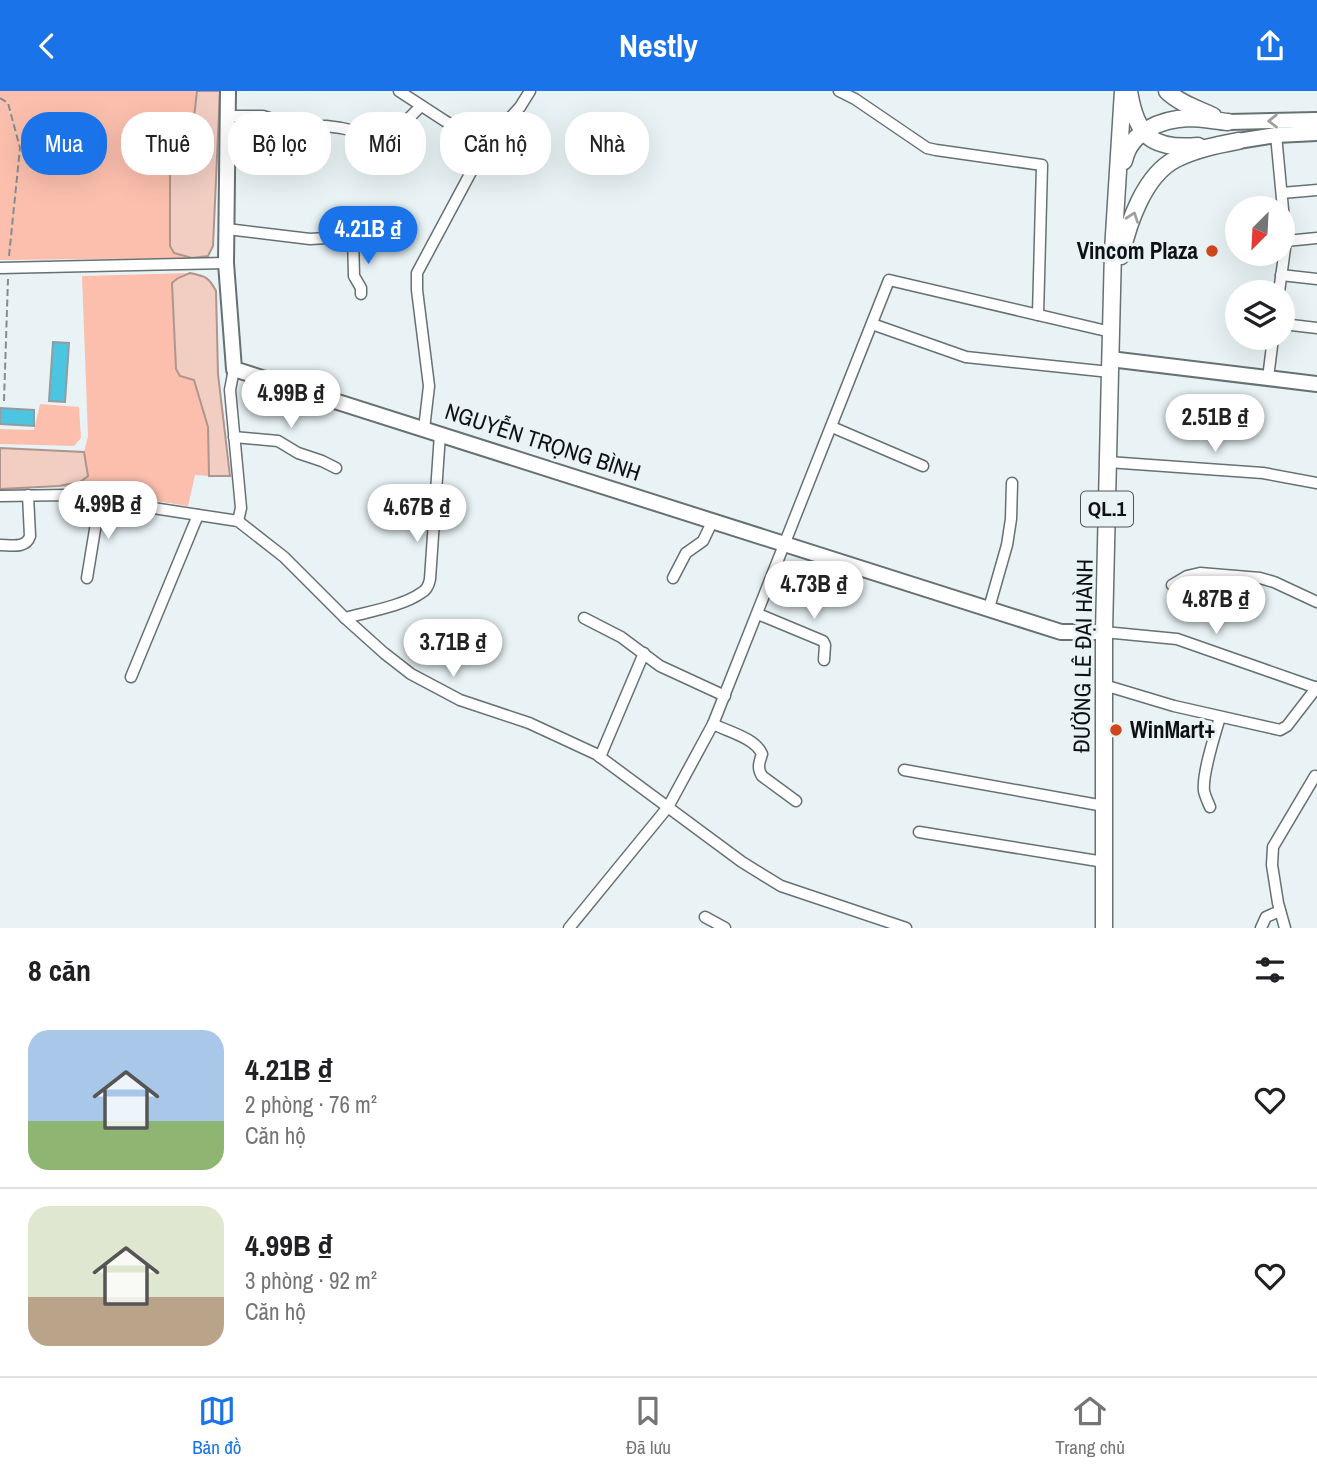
<!DOCTYPE html>
<html lang="vi">
<meta charset="utf-8">
<style>
body{margin:0;font-family:"Archivo Narrow",sans-serif;background:#f6f6f6;color:#202124;height:100vh;display:flex;flex-direction:column;font-size:26px;white-space:nowrap}
*{box-sizing:border-box;margin:0}
p{font-size:23px;color:#757577}
.icon{flex:none;width:38px;height:38px;fill:none;stroke:currentColor;stroke-width:2;stroke-linecap:round;stroke-linejoin:round}
.map{position:relative;height:837px;overflow:hidden}
.details{display:flex;flex-direction:column;background:#fff;flex:1}
.details>*{flex:none}
.banner{position:absolute;left:21px;top:21px;width:700px;height:63px;display:flex;gap:14px}
.needle{width:46px;rotate:204deg}
.controls{position:absolute;left:1225px;top:105px;display:grid;gap:14px}
.controls a{display:grid;place-items:center;width:70px;height:70px;border-radius:50%;background:#fff;box-shadow:0 7px 28px #0002;font-size:35px}
.price{position:absolute;translate:-50% -60px;padding:0 16px;border-radius:24px;background:#fff;color:#222;font-size:23px;line-height:46px;filter:drop-shadow(0 2px 4px #0008)}
.price::after{content:'';position:absolute;left:50%;top:42px;width:21px;height:16px;margin-left:-10px;background:inherit;clip-path:polygon(0 0,100% 0,50% 100%)}
.price.current{background:#1a73e8;color:#fff}
ul{padding:0;list-style:none}
li{display:flex;align-items:center;gap:21px;height:175px;padding:0 28px}
li+li{border-top:2px solid #e0e0e0}
li span{display:grid;place-items:center;flex:none;width:196px;height:140px;border-radius:21px;color:#555}
li>.icon{margin-inline-start:auto}
span .icon{width:84px;height:84px;fill:#fffc;stroke-width:1}
li b{font-size:30px}
h2{display:flex;justify-content:space-between;align-items:center;height:84px;padding:0 28px;font-size:30px}
.chip{padding:0 24px;border-radius:28px;background:#fff;box-shadow:0 7px 28px #0002;font-size:24px;line-height:63px}
.chip.current{background:#1a73e8;color:#fff}
header{display:flex;justify-content:space-between;align-items:center;height:91px;padding:0 28px;background:#1a73e8;color:#fff;font-size:32px;font-weight:800}
.tabs{display:flex;justify-content:space-around;align-items:center;height:98px;border-top:2px solid #e0e0e0;background:#fff;font-size:19px;color:#757577}
.tabs a{display:grid;justify-items:center;gap:4px}
.tabs .current{color:#1a73e8}
.map>svg:first-child{display:block}
.green{fill:#fcbfad}
.water{fill:#f2cdc2;stroke:#ae958d;stroke-width:2}
.building{fill:#4cc5e0;stroke:#929b9d;stroke-width:2}
.lines{fill:none;stroke-linecap:round;stroke-linejoin:round}
.street-casing{stroke:#677072;stroke-width:13}
.secondary-casing{stroke:#677072;stroke-width:18}
.primary-casing{stroke:#677072;stroke-width:19}
.path{stroke:#858c8e;stroke-width:2;stroke-dasharray:7 3.5;stroke-linecap:butt}
.street{stroke:#fff;stroke-width:10}
.secondary{stroke:#fff;stroke-width:14}
.primary{stroke:#fff;stroke-width:16}
.oneway{stroke:#9fa0a0}
.poi-dot{fill:#cf471c;stroke:#e9f3f6;stroke-width:2.5}
.labels{text-anchor:middle;stroke-width:6;stroke-linejoin:round;paint-order:stroke}
.shield{fill:#e9f3f6;stroke:#505556;stroke-width:2}
.shield-label{font-size:21px;font-weight:bold;fill:#0e1112}
.poi-label{font-size:23px;font-weight:bold;fill:#0e1112;stroke:#e9f3f6;text-anchor:end}
.street-label{font-size:23px;fill:#0e1112;stroke:#e9f3f6}
</style>
<header><svg class="icon" aria-label="back" viewBox="0 0 24 24"><path d="M15 5l-7 7 7 7"/></svg>Nestly<svg class="icon" aria-label="share" viewBox="0 0 24 24"><path d="M12 15V3M7 8l5-5 5 5M5 13v7h14v-7"/></svg></header>
<div class="map">
<svg width="1317" height="837" viewBox="0 0 1317 837">
<rect width="100%" height="100%" fill="#e9f3f6"/>
<g class="green">
<path d="M0,0h197l-7,62 -17,6 -3,10v77l4,7 18,5 -192,2z"/>
<path d="M190,182l-12,5 2,98 14,3 14,48 1,49 -14,-1 -7,31 -129,-20 21,-4 8,-6 -4,-24 4,-16 -6,-160z"/>
<path d="M40,313l39,3 2,31 -7,8 -74,-2v-15l34,1z"/>
</g>
<g class="water">
<path d="M197,0h23l-7,155 -5,10 -16,2 -18,-5 -4,-7v-77l3,-10 17,-6z"/>
<path d="M190,182c15,3 19,4 26,18l2,83 12,102h-21l-1,-49 -14,-47 -14,-4 -4,-7 -4,-86 6,-5z"/>
<path d="M0,357l84,4 4,24 -8,6 -21,4 -59,3z"/>
</g>
<g class="building">
<path d="M53,251l16,1 -4,59 -16,-1z"/>
<path d="M0,317l34,2v16l-34,-2z"/>
</g>
<g class="lines">
<defs>
<g id="street">
<path d="M399,0l46,30 41,23"/>
<path d="M839,0l16,8 72,49 9,2 106,15 -4,150"/>
<path d="M229,25h34l34,11 29,-1 15,2 14,3 10,9 5,2h20l6,-2 5,-14 20,-20"/>
<path d="M1276,44l10,106 -7,51"/>
<path d="M1282,102l35,-3"/>
<path d="M227,138l83,10 66,-4"/>
<path d="M353,146l1,39 7,12v6"/>
<path d="M1286,150l31,-3"/>
<path d="M0,177l226,-5"/>
<path d="M1281,184l36,4"/>
<path d="M872,233l94,33 144,15"/>
<path d="M1283,233l34,4"/>
<path d="M234,278l-4,21 11,118 -3,13"/>
<path d="M1268,287l5,-40"/>
<path d="M832,336l91,39"/>
<path d="M424,338l5,-43 -12,-96v-17l69,-129 34,-37 10,-16"/>
<path d="M234,346l44,4 20,12 24,8 14,7"/>
<path d="M1108,371l155,11 54,10"/>
<path d="M0,405l68,-1 170,26 46,36 61,61 39,35 27,21 49,26 69,23 67,31 146,108 39,24 125,42"/>
<path d="M0,454c11,0 26,4 30,-9l-2,-41"/>
<path d="M87,487l13,-79"/>
<path d="M673,487l13,-25 17,-12 10,-21"/>
<path d="M1172,494l15,-9 13,-3 60,5 14,4 43,20"/>
<path d="M989,517l18,-63 4,-26 1,-36"/>
<path d="M758,523l65,27 2,4 -1,15"/>
<path d="M345,527c22,-6 58,-12 76,-25 6,-3 8,-8 9,-14l10,-145"/>
<path d="M584,527l37,19 39,29 65,30"/>
<path d="M1104,541l73,7 140,49"/>
<path d="M131,586l67,-162"/>
<path d="M1104,594l70,21 106,24 7,-4 30,-39"/>
<path d="M713,633c16,8 42,14 49,30 -3,9 -5,14 0,22l34,25"/>
<path d="M600,666l44,-104"/>
<path d="M904,679l200,36"/>
<path d="M1210,716c-2,-5 -5,-11 -6,-16 -2,-18 11,-56 16,-74"/>
<path d="M919,741l185,30"/>
<path d="M705,826l20,11"/>
<path d="M569,837l99,-121 45,-83 176,-444 222,52"/>
<path d="M1261,837l5,-11 14,-6"/>
<path d="M1285,837l-7,-25 -6,-38 1,-18 42,-71 2,1"/>
</g>
<g id="secondary">
<path d="M228,0l-2,172 8,106 827,263h43"/>
<path d="M1228,31l89,-2"/>
<path d="M1238,50l38,-6 41,-2"/>
<path d="M1110,268l207,25"/>
</g>
<g id="primary">
<path d="M1129,0c7,45 23,59 69,55"/>
<path d="M1167,0c12,12 31,18 46,25"/>
<path d="M1124,70c6,-30 38,-42 65,-43 13,0 27,3 39,4"/>
<path d="M1121,165c7,-32 23,-81 55,-97 20,-10 41,-14 62,-18"/>
<path d="M1104,837v-296l6,-260 3,-121 10,-160"/>
</g>
</defs>
<use href="#street" class="street-casing"/>
<use href="#secondary" class="secondary-casing"/>
<use href="#primary" class="primary-casing"/>
<g class="path">
<path d="M0,7l8,5 12,45 -11,108"/>
<path d="M4,310l4,-122"/>
</g>
<use href="#street" class="street"/>
<use href="#secondary" class="secondary"/>
<use href="#primary" class="primary"/>
</g>
<defs><path id="oneway-chevron" d="M-2-3.5L2.5 0L-2 3.5" fill="none" stroke-width="1.6" stroke-linecap="round" stroke-linejoin="round" transform="scale(1.75)"/></defs>
<g class="oneway">
<use href="#oneway-chevron" transform="translate(1273 30) rotate(179)"/>
<use href="#oneway-chevron" transform="translate(1133 126) rotate(-70)"/>
</g>
<g class="poi-dot">
<circle cx="1212" cy="160" r="7"/>
<circle cx="1116" cy="639" r="7"/>
</g>
<g class="labels">
<rect class="shield" x="1081" y="400.5" width="52" height="35" rx="5"/>
<g class="shield-label">
<text x="1107" y="425">QL.1</text>
</g>
<g class="poi-label">
<text x="1198" y="168">Vincom Plaza</text>
<text x="1130" y="647" text-anchor="start">WinMart+</text>
</g>
<g class="street-label">
<text transform="translate(543 351) rotate(18)" y="8">NGUYỄN TRỌNG BÌNH</text>
<text transform="translate(1083 565) rotate(-89)" y="8">ĐƯỜNG LÊ ĐẠI HÀNH</text>
</g>
</g>
</svg>
<div class="controls">
<a><svg class="needle" viewBox="-14 -14 28 28"><path d="M0-13l5 13h-10z" fill="#e53935"/><path d="M0 13l5-13h-10z" fill="#757577"/></svg></a>
<a><svg class="icon" aria-label="layers" viewBox="0 0 24 24"><path d="M12 4l9 5-9 5-9-5zM3 14l9 5 9-5"/></svg></a>
</div>
<b class="price current" style="left:368px;top:175px">4.21B ₫</b>
<b class="price" style="left:291px;top:339px">4.99B ₫</b>
<b class="price" style="left:1215px;top:363px">2.51B ₫</b>
<b class="price" style="left:108px;top:450px">4.99B ₫</b>
<b class="price" style="left:417px;top:453px">4.67B ₫</b>
<b class="price" style="left:814px;top:530px">4.73B ₫</b>
<b class="price" style="left:1216px;top:545px">4.87B ₫</b>
<b class="price" style="left:453px;top:588px">3.71B ₫</b>
<div class="banner">
<a class="chip current">Mua</a>
<a class="chip">Thuê</a>
<a class="chip">Bộ lọc</a>
<a class="chip">Mới</a>
<a class="chip">Căn hộ</a>
<a class="chip">Nhà</a>
</div>
</div>
<section class="details">
<h2>8 căn<svg class="icon" aria-label="filters" viewBox="0 0 24 24"><path d="M4 7h16M4 17h16"/><circle cx="9" cy="7" r="2"/><circle cx="15" cy="17" r="2"/></svg></h2>
<ul>
<li><span style="background:linear-gradient(#a9c7e8 65%,#8fb573 0)"><svg class="icon" aria-label="home" viewBox="0 0 24 24"><path d="M3 11l9-7 9 7M6 9v11h12V9"/></svg></span><div><b>4.21B ₫</b><p>2 phòng · 76 m²</p><p>Căn hộ</p></div><svg class="icon" aria-label="heart" viewBox="0 0 24 24"><path d="M12 20l-8-8c-3-5 5-10 8-4 3-6 11-1 8 4z"/></svg></li>
<li><span style="background:linear-gradient(#dfe7d0 65%,#b9a48a 0)"><svg class="icon" aria-label="home" viewBox="0 0 24 24"><path d="M3 11l9-7 9 7M6 9v11h12V9"/></svg></span><div><b>4.99B ₫</b><p>3 phòng · 92 m²</p><p>Căn hộ</p></div><svg class="icon" aria-label="heart" viewBox="0 0 24 24"><path d="M12 20l-8-8c-3-5 5-10 8-4 3-6 11-1 8 4z"/></svg></li>
</ul>
</section>
<nav class="tabs">
<a class="current"><svg class="icon" aria-label="map" viewBox="0 0 24 24"><path d="M3 6l6-2 6 2 6-2v14l-6 2-6-2-6 2zM9 4v14M15 6v14"/></svg>Bản đồ</a>
<a><svg class="icon" aria-label="saved" viewBox="0 0 24 24"><path d="M7 4h10v16l-5-4-5 4z"/></svg>Đã lưu</a>
<a><svg class="icon" aria-label="home" viewBox="0 0 24 24"><path d="M3 11l9-7 9 7M6 9v11h12V9"/></svg>Trang chủ</a>
</nav>
